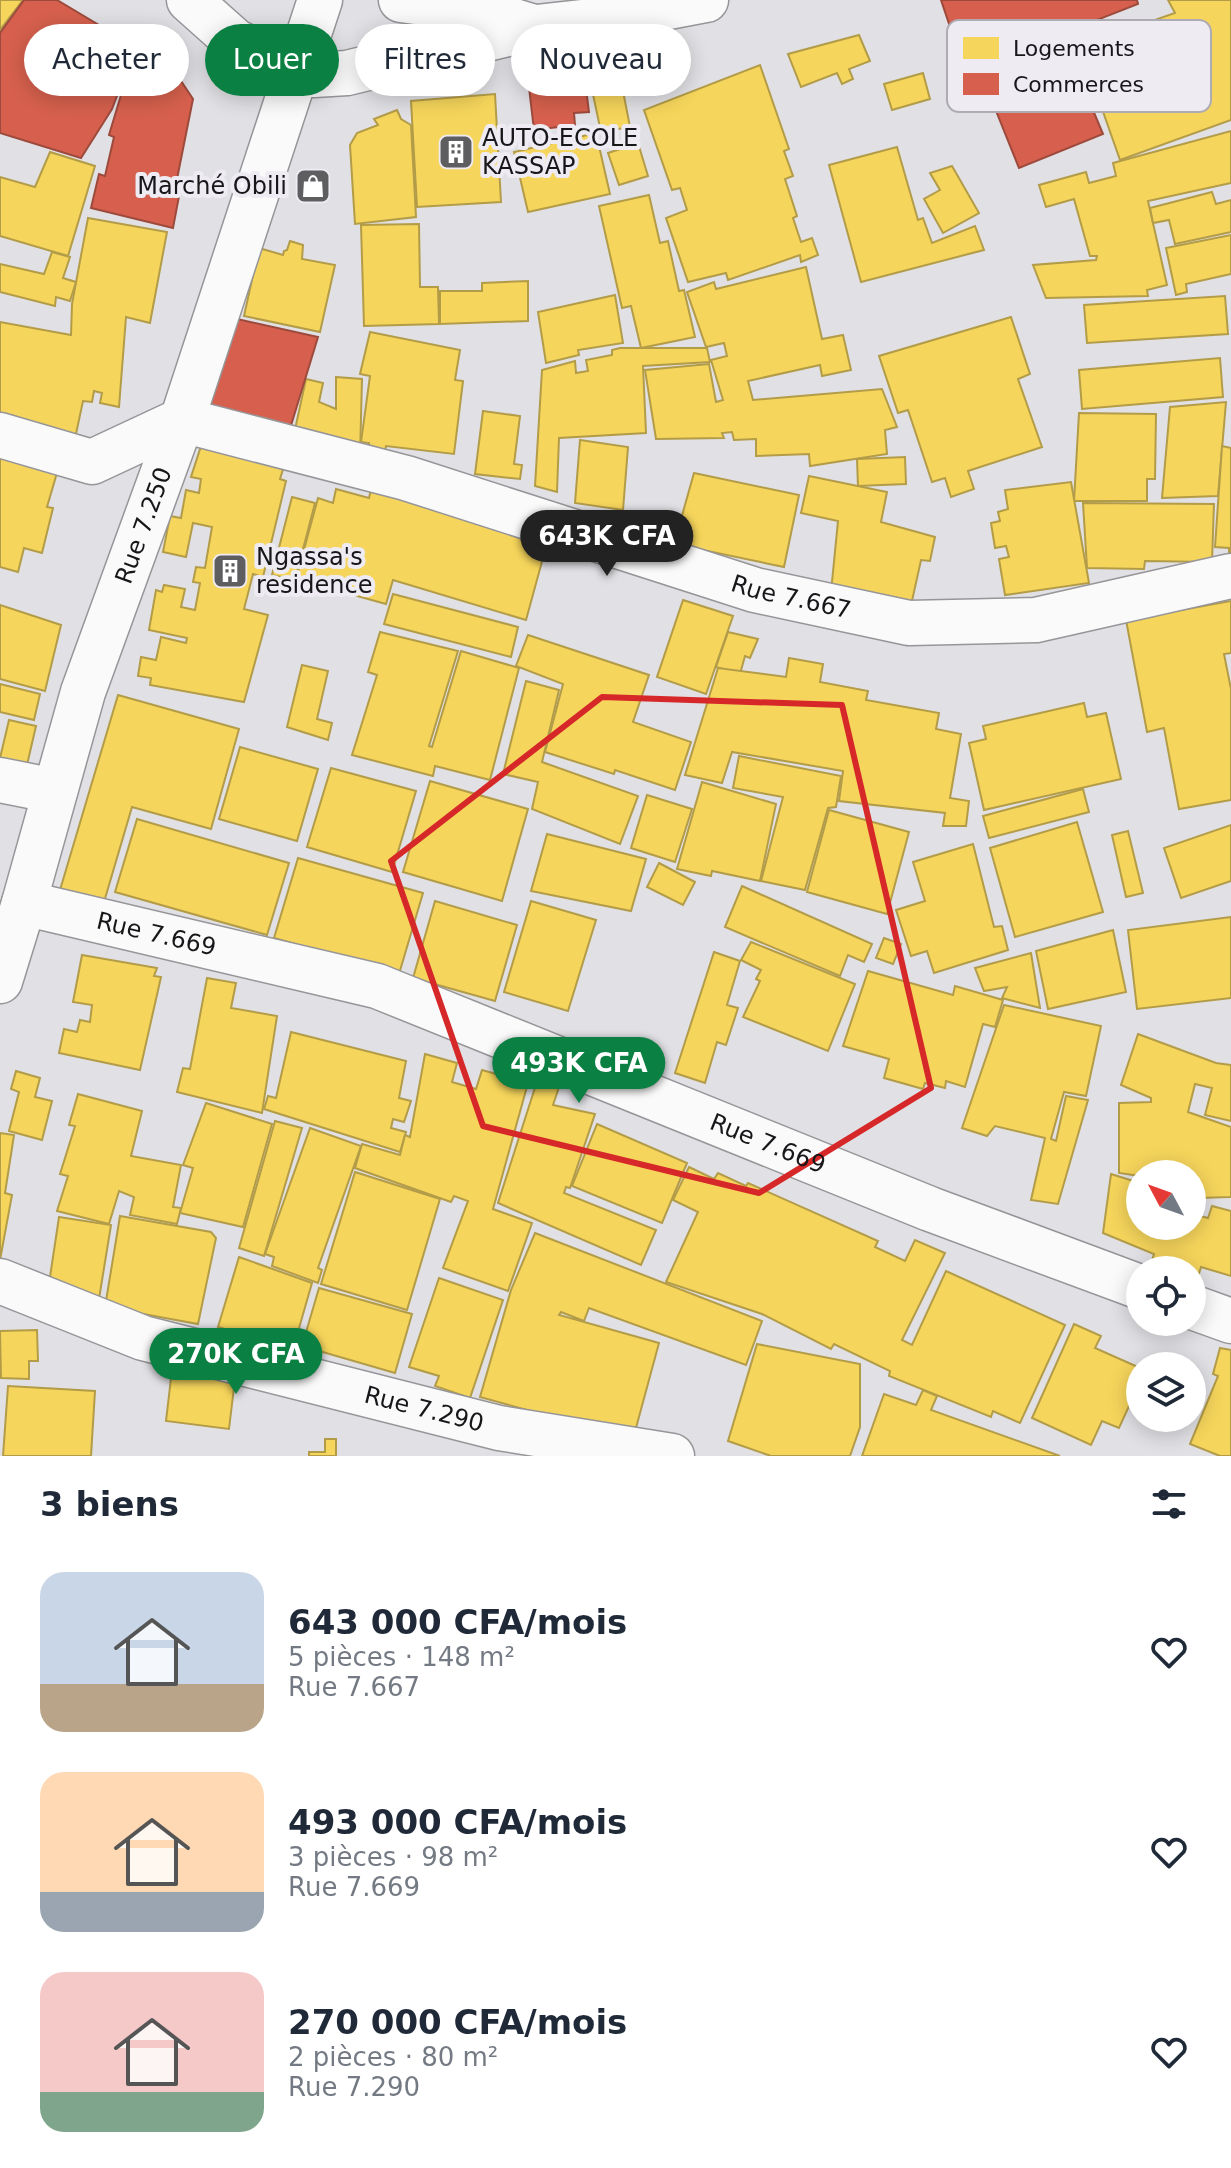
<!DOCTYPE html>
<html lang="fr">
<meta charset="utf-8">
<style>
body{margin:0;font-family:"DejaVu Sans",sans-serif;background:#f6f6f7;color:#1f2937;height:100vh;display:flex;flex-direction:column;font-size:30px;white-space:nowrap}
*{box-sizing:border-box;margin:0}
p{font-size:26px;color:#747a83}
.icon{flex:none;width:44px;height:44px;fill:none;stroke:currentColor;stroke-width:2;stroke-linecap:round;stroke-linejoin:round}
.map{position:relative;height:1456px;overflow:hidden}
.side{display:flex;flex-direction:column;background:#fff;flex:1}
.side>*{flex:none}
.hud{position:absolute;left:24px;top:24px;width:800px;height:72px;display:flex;gap:16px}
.needle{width:52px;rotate:311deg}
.fabs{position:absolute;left:1126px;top:1160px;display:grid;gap:16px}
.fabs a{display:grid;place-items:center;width:80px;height:80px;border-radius:50%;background:#fff;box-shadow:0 4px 20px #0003;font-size:40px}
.price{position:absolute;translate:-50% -68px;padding:0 18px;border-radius:28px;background:#0b8043;color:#fff;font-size:26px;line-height:52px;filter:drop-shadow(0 2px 4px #0008)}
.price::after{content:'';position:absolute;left:50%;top:48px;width:24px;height:18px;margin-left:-12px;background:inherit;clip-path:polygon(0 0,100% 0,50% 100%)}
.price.selected{background:#222;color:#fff}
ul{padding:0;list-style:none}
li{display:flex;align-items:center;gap:24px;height:200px;padding:0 40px}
li span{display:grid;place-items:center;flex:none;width:224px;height:160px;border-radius:24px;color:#555}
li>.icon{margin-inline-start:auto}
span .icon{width:96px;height:96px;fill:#fffc;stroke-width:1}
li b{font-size:34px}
h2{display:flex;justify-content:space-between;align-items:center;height:96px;padding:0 40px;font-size:34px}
.tag{padding:0 28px;border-radius:36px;background:#fff;box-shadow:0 4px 20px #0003;font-size:28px;line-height:72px}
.tag.selected{background:#0b8043;color:#fff}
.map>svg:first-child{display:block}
.homes{fill:#f6d55c;stroke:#b39c48;stroke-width:2}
.shops{fill:#d6604d;stroke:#9d4a3d;stroke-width:2}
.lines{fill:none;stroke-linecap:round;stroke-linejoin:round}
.minor-casing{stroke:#969598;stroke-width:47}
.secondary-casing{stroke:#969598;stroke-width:47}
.minor{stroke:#fafafb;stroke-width:44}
.secondary{stroke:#fafafb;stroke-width:44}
.marked{fill:none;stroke:#d62828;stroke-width:6;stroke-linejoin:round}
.labels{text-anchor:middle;stroke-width:8;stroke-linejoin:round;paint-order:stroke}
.poi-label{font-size:24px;fill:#171619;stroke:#eeebf3;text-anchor:start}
.street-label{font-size:24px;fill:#171619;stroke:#eeebf3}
.key{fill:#eeebf3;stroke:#aeabb2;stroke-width:2}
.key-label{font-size:22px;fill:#171619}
</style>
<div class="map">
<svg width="1231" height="1456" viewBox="0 0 1231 1456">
<rect width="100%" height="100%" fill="#e1e0e4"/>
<g class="homes">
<path d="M0,0h23l-23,30z"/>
<path d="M1168,0h63v120l-111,40 -40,-114 95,-33z"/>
<path d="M859,35l11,26 -21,8 4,10 -11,5 -5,-11 -36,14 -13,-33z"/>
<path d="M618,65l12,62 -29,5 -13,-61z"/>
<path d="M760,65l29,84 -5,2 9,25 -8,3 12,37 -4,2 8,24 11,-4 6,17 -17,7 -1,-7 -72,25 -2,-7 -38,9 -22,-64 21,-8 -7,-22 -8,2 -28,-80z"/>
<path d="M923,73l7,26 -38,11 -8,-26z"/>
<path d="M495,94l6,108 -84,5 -6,-106z"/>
<path d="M397,110l4,9 10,6 5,92 -61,7 -5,-79 7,-12 21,-8 -4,-6z"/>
<path d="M1231,131v52l-83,18 19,84 -20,5 1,6 -102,2 -13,-33 63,-5 1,-4h-7l-16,-57 -28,8 -7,-22 47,-13 3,11 27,-7 -3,-13z"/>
<path d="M596,133l14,61 -82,18 -14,-60z"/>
<path d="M638,143l10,33 -29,9 -11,-32z"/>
<path d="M897,147l21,73 5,-2 9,25 43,-17 9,24 -123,32 -32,-117z"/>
<path d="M50,152l45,14 -27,90 -68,-20v-59l35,10z"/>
<path d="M952,166l27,47 -36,20 -19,-34 16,-9 -10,-17z"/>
<path d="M1212,192l4,12 15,-4v32l-56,12 -6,-24 -16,3 -3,-15z"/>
<path d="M649,195l11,48 8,-2 11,50 5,-1 11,47 -54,11 -10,-42 -9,2 -23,-102z"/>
<path d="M88,218l79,14 -17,91 -24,-6 -7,90 -19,-4 2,-10 -8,-2 -2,11 -9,-1 -10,47 -73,-22v-104l71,13 1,-31z"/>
<path d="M419,224l1,63h18l1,37 -75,2 -3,-101z"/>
<path d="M1231,235v39l-45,10 1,8 -11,3 -10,-47z"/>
<path d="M290,241l13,4 -1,14 33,6 -15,67 -76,-16 15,-68 24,7 1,-4 3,-1z"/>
<path d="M52,252l18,5 -7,21 13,4 -6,19 -14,-4 -1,9 -55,-14v-28l44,10z"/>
<path d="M806,267l16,72 21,-4 8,35 -29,6 -2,-11 -72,16 5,19 129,-11 15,38 -12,3 2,24 -77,12 -1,-12 -53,2v-17l-22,1 -2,-8 -10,1 2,5 -68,1 -11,-69 64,-6 7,38 7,-2 -12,-40 16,-4 -3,-13 -18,4 -19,-55 27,-10 2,7z"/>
<path d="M528,281v40l-88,3v-33h42v-8z"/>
<path d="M615,295l8,48 -45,7 1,5 -33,8 -8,-51z"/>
<path d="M1225,296l3,38 -141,9 -3,-38z"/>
<path d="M1011,317l19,57 -12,5 24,68 -74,24 6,18 -23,8 -6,-19 -13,4 -24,-72 -10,3 -19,-57z"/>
<path d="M370,332l90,18 -5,30 8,1 -9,73 -68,-8 -2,9 -16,-2 1,-10 -8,-1 9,-66 -10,-2z"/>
<path d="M620,348h87l3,14 -67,4 3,67 -87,5 -2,54 -22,-6 7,-116 33,-9 1,12 12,-2 -2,-11 26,-5v-5z"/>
<path d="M1220,358l3,39 -141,12 -3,-39z"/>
<path d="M336,377l26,2 -2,77 -66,-22 12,-55 17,4 -4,19 17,7z"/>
<path d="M1226,402l-8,94 -56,2 8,-91z"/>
<path d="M483,411l37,5 -6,48 8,1 -2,14 -45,-5z"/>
<path d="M1079,413l77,1 -1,65h-8v22h-73z"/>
<path d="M580,440l48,7 -5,63 -48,-7z"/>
<path d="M202,443l83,20 -5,16 6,2 -23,96 -10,-3 -9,35 24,6 -24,87 -94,-17 1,-7 -13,-2 3,-19 15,3 5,-23 25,6 1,-5 -38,-8 7,-40 6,2 2,-7 21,4 -4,18 14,3 5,-27 -7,-1 3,-15 9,1 7,-41 -19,-4 -7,34 -23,-5 7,-36 11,2 5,-28 13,3 2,-14 -10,-2z"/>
<path d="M1222,446l9,2v106h-2v-6l-14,-1z"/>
<path d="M0,451l59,15 -12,41 6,1 -11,45 -18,-5 -6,24 -18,-5z"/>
<path d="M905,457l1,27 -48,2 -1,-27z"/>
<path d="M694,473l105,22 -15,72 -110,-23z"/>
<path d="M809,476l78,16 -6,30 54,15 -5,24 -9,-1 -9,41 -81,-9 7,-71 -37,-8z"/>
<path d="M1071,482l18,101 -84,12 -6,-36 10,-2 -3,-11 -11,2 -4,-25 9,-2 -2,-9 10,-3 -3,-19z"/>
<path d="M372,485l177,51 -23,84 -133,-40 -7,24 -90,-25 22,-81 15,5 3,-14 33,9z"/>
<path d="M292,497l23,6 -20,77 -23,-5z"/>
<path d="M1083,503l131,1 -2,58 -67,-1 -1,8 -57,-1z"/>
<path d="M393,594l125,33 -7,30 -127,-33z"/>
<path d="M683,600l50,16 -27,78 -49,-17z"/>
<path d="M1231,601v52l-7,1 7,35v111l-52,9 -15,-81 -17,4 -21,-112z"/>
<path d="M0,605l61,20 -16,66 -45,-12z"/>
<path d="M380,632l78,19 -29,95 3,1 29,-96 58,17 -29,112 -55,-14 -2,10 -81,-21 25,-80 -9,-3z"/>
<path d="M728,632l30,7 -8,19 -5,-2 -5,18 -24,-7z"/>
<path d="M528,635l121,40 -16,47 58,20 -16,48 -60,-20 -1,4 -69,-22 18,-68 -47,-18z"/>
<path d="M789,658l34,6 -3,18 48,9 -2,9 73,13 -3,16 25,5 -11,64 19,3 -3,25h-23l2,-13 -106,-12 4,-30 -111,-19 -10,31 -37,-8 33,-107 68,9z"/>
<path d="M302,665l26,6 -11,48 15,4 -4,17 -41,-13z"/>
<path d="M526,681l33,9 -17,72 96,34 -18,48 -88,-35 6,-27 -35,-8z"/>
<path d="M0,684l40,10 -6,26 -34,-8z"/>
<path d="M118,695l121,34 -28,100 -79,-22 -28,95 -44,-12z"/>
<path d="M1084,703l3,14 19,-4 15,66 -137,31 -15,-67 17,-4 -3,-13z"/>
<path d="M9,720l27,6 -9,39 -27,-7z"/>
<path d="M240,747l78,22 -21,72 -78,-22z"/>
<path d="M739,756l102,20 -5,31 -8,1 -23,82 -44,-9 22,-84 -50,-9z"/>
<path d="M331,768l85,23 -24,81 -85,-25z"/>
<path d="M430,781l98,28 -26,92 -99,-29z"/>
<path d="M702,782l74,22 -16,77 -48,-10 -1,5 -34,-7z"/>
<path d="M1083,789l6,23 -100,26 -6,-22z"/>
<path d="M647,795l45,14 -17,53 -44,-14z"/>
<path d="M829,810l80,22 -22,82 -80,-22z"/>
<path d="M137,819l152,44 -22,72 -152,-43z"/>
<path d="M1077,822l26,90 -88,25 -25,-89z"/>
<path d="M1231,825v56l-50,17 -17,-50z"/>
<path d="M1128,831l15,62 -17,4 -14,-62z"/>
<path d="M547,834l99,25 -15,52 -100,-20z"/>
<path d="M973,844l21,83 8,-1 6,24 -74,23 -7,-22 -16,5 -15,-46 29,-9 -12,-39z"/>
<path d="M298,858l125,35 -24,81 -125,-36z"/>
<path d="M659,863l36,19 -12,23 -36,-18z"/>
<path d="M742,886l130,58 -8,18 -16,-7 -8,21 -115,-49z"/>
<path d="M435,901l82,24 -22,76 -82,-23z"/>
<path d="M531,901l65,19 -28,91 -64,-19z"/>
<path d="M1231,917v81l-94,11 -9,-79z"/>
<path d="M1113,930l13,62 -78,17 -12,-58z"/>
<path d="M884,938l17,6 -8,20 -17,-6z"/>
<path d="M751,942l104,42 -27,67 -85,-34 17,-36 -4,-2 5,-9 -20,-10z"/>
<path d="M714,952l26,9 -13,44 11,3 -12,37 -9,-3 -12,41 -30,-10z"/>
<path d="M1031,953l9,55 -38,-10 5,-11 -23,4 -9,-23z"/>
<path d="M82,955l75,13 -3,8 7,1 -21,93 -81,-17 5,-24 13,3 3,-12 10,2 2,-17 -19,-3z"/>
<path d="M868,971l85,24 2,-9 48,14 -8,27 -12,-3 -18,63 -19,-6 -1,7 -20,-5 -2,6 -39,-11 5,-19 -46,-13z"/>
<path d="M207,978l29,5 -5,25 46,8 -15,97 -85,-21 6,-24 7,1z"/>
<path d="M1004,1005l97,21 -15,70 -22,-4 -13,47 5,2 10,-45 22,4 -30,104 -27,-4 14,-62 -50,-12 -8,10 -25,-8z"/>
<path d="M291,1032l115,29 -7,37 12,3 -7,21 -11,-3 -2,9 15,4 -6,20 -136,-43 4,-13 8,2z"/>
<path d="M1138,1034l78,29 15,2v56l-26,-6 7,-27 -17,-4 -7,28 43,15v70l-33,1 -1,-17h-5v-7h-52v2l-21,-3v-70l32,-1v-4l-30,-13z"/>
<path d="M425,1054l32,9 -5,19 24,7 6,-19 46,13 -35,126 39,14 -24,68 -65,-23 25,-67 -14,-5 -3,6 -96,-34 7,-24 38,11 5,-20 5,2z"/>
<path d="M541,1069l22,6 -10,30 42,9 -25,74 -4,-1 -2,6 92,37 -15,35 -143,-62z"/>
<path d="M16,1071l24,7 -5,19 17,4 -10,39 -33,-9 10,-39 -8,-3z"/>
<path d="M78,1094l64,17 -11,45 50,9 -8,42 8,1 -4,16 -47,-9 4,-18 -15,-6 -10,33 -52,-13 11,-35 -8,-2 15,-48 -6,-1z"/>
<path d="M206,1103l66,21 -29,103 -63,-14 13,-45 -10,-3z"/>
<path d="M275,1121l27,7 -38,128 -25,-8z"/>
<path d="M597,1124l90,39 -25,60 -90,-37z"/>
<path d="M310,1128l51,18 -43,122 4,2 -4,13 -46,-17 2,-9 -9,-3z"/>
<path d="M0,1133l14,2 -9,58 7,2 -12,65z"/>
<path d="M689,1167l25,12 4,-6 28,13 2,-3 130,58 -3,6 30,14 10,-21 30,13 -43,87 10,5 34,-74 119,54 -45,98 -27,-12 -2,6 -102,-41 1,-5 -56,-27 -3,5 -69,-35 -96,-32 32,-70 -25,-12z"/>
<path d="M355,1172l85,27 -33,111 -86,-26z"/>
<path d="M1111,1174l29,9v43h52v-29l12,4 -4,15 8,2 4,-12 19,5v65l-30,-9 -7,23h-2v-20h-43l5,-16 -51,-21z"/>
<path d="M120,1216l91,16 5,6 -18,86 -93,-17z"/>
<path d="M59,1217l52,8 -13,80 -51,-8z"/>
<path d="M535,1233l227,88 -16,44 -157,-57 -5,13 -23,-9 -2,3 100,28 -26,96 -153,-42 31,-107z"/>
<path d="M239,1257l73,26 -19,66 -75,-22z"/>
<path d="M439,1278l64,22 -33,98 -35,-12 4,-10 -30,-9z"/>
<path d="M319,1288l93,26 -17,59 -93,-27z"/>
<path d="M1074,1324l27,12 -6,12 45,20v14l-21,46 -17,-7 -11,24 -59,-27z"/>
<path d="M37,1330l1,31h-9v18l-28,-1 -1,-47z"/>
<path d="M757,1344l103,20v63l-10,29h-79l-43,-15z"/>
<path d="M1220,1348l11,2v106h-11l-30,-12 28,-68 -5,-2z"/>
<path d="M172,1370l63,9 -6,50 -63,-8z"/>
<path d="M8,1386l87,5 -4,65h-88z"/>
<path d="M923,1390l14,6 -6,14 129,46h-198l22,-62 32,11z"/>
<path d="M325,1439h11v17h-27v-4h16z"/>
</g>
<g class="shops">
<path d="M24,0h33l82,49 -20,22 6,4 -13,34 -31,49 -81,-25v-100z"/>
<path d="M941,0h196l1,4 -77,30 42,100 -84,34 -33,-82 -14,6z"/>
<path d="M131,62l44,10 18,27 -19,95 5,2 -6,32 -82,-20 8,-34 6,2 9,-39 -5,-2z"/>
<path d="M584,73l5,39 -15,1 1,12 -41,5 -6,-51z"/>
<path d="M228,317l90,20 -29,95 -83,-25z"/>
</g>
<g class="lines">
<defs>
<g id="minor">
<path id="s1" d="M0,435l92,27 90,-42 224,58 349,112 154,33 127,-3 195,-44"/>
<path d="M0,780l55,11"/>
<path id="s2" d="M24,903l353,83 553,223 210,78"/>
<path id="s3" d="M0,981l24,-78 59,-211 99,-272 138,-420"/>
<path id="s4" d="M0,1281l143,57 356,90 173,28"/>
<path d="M1192,1307l39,14"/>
</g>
<g id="secondary">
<path d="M189,0l46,41 61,31 18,3 33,-2 189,-46 65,-7 105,-20"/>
<path d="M401,0l80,11 53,16"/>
</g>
</defs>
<use href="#minor" class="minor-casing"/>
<use href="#secondary" class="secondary-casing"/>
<use href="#minor" class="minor"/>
<use href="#secondary" class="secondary"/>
</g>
<path class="marked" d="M602,697l240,8 89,383 -172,105 -276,-67 -92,-265z"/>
<defs>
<symbol id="building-square" viewBox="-11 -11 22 22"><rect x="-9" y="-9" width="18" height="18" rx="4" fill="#5e5d60" stroke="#eeebf3"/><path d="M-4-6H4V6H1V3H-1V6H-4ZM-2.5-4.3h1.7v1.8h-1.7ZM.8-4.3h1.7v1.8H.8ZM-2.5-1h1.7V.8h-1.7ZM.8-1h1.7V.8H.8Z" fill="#fff"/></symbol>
<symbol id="shop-square" viewBox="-11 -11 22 22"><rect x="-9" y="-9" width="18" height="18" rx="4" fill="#5e5d60" stroke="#eeebf3"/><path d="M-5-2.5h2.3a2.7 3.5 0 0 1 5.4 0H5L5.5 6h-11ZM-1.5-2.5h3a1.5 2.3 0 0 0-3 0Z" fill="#fff"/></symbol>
</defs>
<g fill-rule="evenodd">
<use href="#building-square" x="436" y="132" width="40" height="40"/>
<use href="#shop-square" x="293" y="166" width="40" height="40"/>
<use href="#building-square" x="210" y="551" width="40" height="40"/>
</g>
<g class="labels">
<g class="poi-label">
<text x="482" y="146">AUTO-ECOLE<tspan x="482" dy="28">KASSAP</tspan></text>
<text x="287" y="194" text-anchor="end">Marché Obili</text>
<text x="256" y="565">Ngassa's<tspan x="256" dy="28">residence</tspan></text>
</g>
<g class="street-label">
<text dy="8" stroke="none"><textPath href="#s3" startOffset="478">Rue 7.250</textPath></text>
<text dy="8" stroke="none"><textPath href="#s1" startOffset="830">Rue 7.667</textPath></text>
<text dy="8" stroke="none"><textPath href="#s2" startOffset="136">Rue 7.669</textPath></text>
<text dy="8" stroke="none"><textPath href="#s2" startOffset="784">Rue 7.669</textPath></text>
<text dy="8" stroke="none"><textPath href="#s4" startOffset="444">Rue 7.290</textPath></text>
</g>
</g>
<rect x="947" y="20" width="264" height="92" rx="12" class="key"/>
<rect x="963" y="37" width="36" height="22" fill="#f6d55c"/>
<rect x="963" y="73" width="36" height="22" fill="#d6604d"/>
<g class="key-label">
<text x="1013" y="56">Logements</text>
<text x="1013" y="92">Commerces</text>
</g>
</svg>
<div class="fabs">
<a><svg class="needle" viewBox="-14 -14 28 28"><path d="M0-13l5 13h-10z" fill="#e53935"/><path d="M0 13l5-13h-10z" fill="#747a83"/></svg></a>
<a><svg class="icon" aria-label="locate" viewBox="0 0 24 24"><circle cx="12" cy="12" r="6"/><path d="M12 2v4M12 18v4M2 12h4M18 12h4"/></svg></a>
<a><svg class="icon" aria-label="layers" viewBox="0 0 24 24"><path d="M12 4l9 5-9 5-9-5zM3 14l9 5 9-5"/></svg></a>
</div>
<b class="price selected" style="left:607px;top:578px">643K CFA</b>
<b class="price" style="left:579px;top:1105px">493K CFA</b>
<b class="price" style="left:236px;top:1396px">270K CFA</b>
<div class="hud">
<a class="tag">Acheter</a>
<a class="tag selected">Louer</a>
<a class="tag">Filtres</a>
<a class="tag">Nouveau</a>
</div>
</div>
<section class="side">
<h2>3 biens<svg class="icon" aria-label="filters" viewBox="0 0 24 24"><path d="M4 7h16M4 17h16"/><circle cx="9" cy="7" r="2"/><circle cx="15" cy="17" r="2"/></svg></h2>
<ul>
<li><span style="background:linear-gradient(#c9d6e8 70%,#b9a48a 0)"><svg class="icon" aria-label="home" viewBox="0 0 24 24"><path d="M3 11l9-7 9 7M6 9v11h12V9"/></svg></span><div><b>643 000 CFA/mois</b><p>5 pièces · 148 m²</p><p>Rue 7.667</p></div><svg class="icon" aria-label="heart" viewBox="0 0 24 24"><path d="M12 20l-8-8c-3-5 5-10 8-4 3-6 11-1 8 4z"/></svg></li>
<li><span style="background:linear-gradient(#ffd9b3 75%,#9aa5b1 0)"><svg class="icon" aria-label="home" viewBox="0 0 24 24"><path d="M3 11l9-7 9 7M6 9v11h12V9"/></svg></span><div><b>493 000 CFA/mois</b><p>3 pièces · 98 m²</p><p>Rue 7.669</p></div><svg class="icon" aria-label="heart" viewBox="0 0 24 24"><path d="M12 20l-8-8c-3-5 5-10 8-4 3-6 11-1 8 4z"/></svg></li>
<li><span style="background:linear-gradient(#f6c9c9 75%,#7fa58c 0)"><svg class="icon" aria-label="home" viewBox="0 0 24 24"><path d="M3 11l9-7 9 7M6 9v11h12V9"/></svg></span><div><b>270 000 CFA/mois</b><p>2 pièces · 80 m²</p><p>Rue 7.290</p></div><svg class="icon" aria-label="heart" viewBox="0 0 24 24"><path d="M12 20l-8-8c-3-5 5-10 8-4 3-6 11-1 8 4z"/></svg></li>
</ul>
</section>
